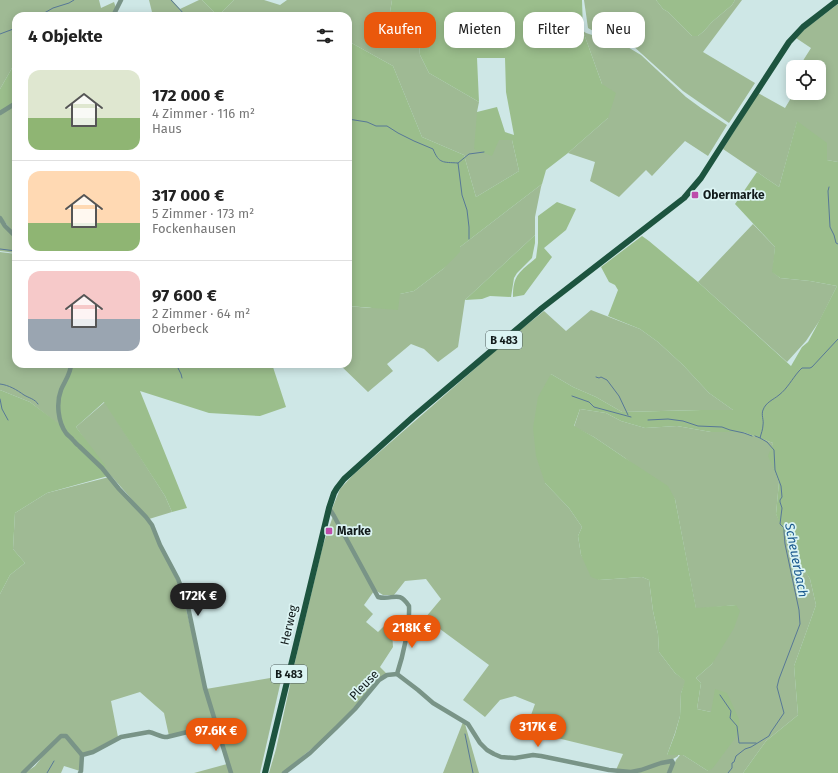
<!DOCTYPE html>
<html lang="de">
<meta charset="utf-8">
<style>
body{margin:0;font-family:"Fira Sans",sans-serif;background:#f6f6f6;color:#222;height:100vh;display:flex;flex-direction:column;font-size:15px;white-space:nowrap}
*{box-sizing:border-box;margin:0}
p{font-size:13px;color:#767676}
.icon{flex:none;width:22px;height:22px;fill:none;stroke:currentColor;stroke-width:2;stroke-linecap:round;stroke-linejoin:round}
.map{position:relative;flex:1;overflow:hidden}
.panel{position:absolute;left:12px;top:12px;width:340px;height:356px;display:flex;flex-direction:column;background:#fff;border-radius:12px;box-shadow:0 2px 10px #0003}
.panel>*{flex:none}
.banner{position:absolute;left:364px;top:12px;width:380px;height:36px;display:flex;gap:8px}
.buttons{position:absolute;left:786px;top:60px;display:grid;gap:8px}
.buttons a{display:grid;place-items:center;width:40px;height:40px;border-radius:8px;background:#fff;box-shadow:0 2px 10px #0003;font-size:20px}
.price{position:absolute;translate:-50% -34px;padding:0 9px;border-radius:14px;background:#ea580c;color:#fff;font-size:13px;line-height:26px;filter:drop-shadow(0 1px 2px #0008)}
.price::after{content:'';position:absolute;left:50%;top:24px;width:12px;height:9px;margin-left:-6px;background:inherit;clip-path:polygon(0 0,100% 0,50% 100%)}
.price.active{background:#222;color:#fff}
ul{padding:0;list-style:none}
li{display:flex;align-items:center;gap:12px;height:100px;padding:0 16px}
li+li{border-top:1px solid #e0e0e0}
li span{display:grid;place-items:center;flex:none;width:112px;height:80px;border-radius:12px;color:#555}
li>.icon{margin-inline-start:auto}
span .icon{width:48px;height:48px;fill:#fffc;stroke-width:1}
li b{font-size:17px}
h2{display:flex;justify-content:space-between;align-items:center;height:48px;padding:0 16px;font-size:17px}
.pill{padding:0 14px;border-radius:12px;background:#fff;box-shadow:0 2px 10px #0003;font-size:14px;line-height:36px}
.pill.active{background:#ea580c;color:#fff}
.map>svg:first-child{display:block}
.green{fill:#9fba94}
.forest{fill:#9bbe8c}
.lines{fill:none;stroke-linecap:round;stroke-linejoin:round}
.stream{stroke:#577897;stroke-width:1}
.minor{stroke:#799487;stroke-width:4.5}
.major{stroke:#1d543f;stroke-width:6}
.poi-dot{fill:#bd4dab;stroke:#dbf4f3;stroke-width:1.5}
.labels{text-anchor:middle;stroke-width:3.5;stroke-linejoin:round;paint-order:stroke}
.shield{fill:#dbf4f3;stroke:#4e5c5c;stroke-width:1}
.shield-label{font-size:11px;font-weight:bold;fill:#121b1b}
.poi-label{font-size:12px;font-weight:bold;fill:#121b1b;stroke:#dbf4f3;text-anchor:start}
.street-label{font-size:12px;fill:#121b1b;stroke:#dbf4f3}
.water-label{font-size:13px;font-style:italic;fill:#15558c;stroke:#dbf4f3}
</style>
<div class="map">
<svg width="838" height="773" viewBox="0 0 838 773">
<rect width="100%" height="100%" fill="#cee7e6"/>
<g class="green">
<path d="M0,0h99l2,8 13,-6 2,6 -3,8h-97v45l-16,28z"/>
<path d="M149,0h23l8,9 19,-9h3l16,16 16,-16h30l16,5 7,-5h105l-4,24 30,14 2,17 9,18 50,29 -2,10 22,28h13l7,31 -43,26 -12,-42 -42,-18 -29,-71 -45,-25v-25h-195z"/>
<path d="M584,0h72l7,9 5,3 24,24h6l6,-5 8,-9 20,-17 3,-5h7l-39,52 52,31 -26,40 -46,-32 -51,-46 -32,-10 -12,-7z"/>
<path d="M838,4v158l-11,-2 -30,-38 -18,65 -56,-38 35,-56 27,15 9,-15h25v-26h-20l12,-19 -15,-10 9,-9z"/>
<path d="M583,31l3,2 40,13 15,9 45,42 15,11 26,17 -19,31 -23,-15 -33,35 -6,-6 -27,27 -29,-16 5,-19 -27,-9 40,-35 -6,-34z"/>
<path d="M16,104v132l-16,-20v-102z"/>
<path d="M542,184l-1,3 -6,30v18l-70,65 -7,47 -20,15 -14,-13 -13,-5 -24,20 6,7 -25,21 -29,-28h9v-58l22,2 30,-14 14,-3 29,-22 17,-22z"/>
<path d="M0,220l16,18v15l-16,-2z"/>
<path d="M753,224l22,23 -2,25 7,6 30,3 27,5 -17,34 -14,21 -19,21 -89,-80z"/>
<path d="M0,252l16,2v110h54l-8,63 -32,-25 -30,-12z"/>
<path d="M591,310l49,19 18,13 25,23 26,28 24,17h-32l-79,2 -26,-15 -23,-10 -22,-13 -6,109 24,25 13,19 -4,9 3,19 18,25 43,-3 7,3 4,31 5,23 1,18 16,21 11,8 -5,12 -1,23 -5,17 -8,22h11v1l-5,3 -33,11h-24l7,-16 -70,-17 3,-13 -25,-9 4,-11 -20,-8 -15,4 -15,17 -22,-17 26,-35 -64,-47 16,-19 -15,-20 -21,2 -11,14h-11l-8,-5 -43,-81 8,-20 13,-14 156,-136 35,-28 22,20z"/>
<path d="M105,402l60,94 7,16 -23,7 -43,-49 -30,-43z"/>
<path d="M580,409l26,4 15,8 24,7 32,-2 34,6h32l30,11 -4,13 10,26 -3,32 25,49 9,16 6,26 -22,61 4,49 -32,26 -23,32h-73l6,-13 4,-5h3l25,16 3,-59 -14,-3 4,-26 -5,-5 16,-14 24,-59 -40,4 -21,-110 -50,-41 -31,-21 -20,-10z"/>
<path d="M109,477l39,42 34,73 32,133 -45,11 -5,-23 -24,-21 -29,9 7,36 -37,19 -1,15 -16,-5 -3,7h-36l10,-7 12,-15 -25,22h-22v-179l10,-19 15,-12 -12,-14 2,-36 32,-20z"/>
<path d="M333,516l41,75 -10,14 9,9 -7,8 12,10 7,-7 7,6 1,16 -13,20 7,7 -66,67 -39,32h-13l7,-24 21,-96 26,-108z"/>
<path d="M282,676l-22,97h-28l-26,-84z"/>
<path d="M463,722l2,2 14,49h-36z"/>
<path d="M673,760l-6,13h-32z"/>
<path d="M227,764l3,9h-36z"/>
</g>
<g class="forest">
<path d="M202,0h32l-16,16z"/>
<path d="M392,0h190l1,31 19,53 14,9 -8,25 -40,35 -22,17 -4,14 -82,63v5l-17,17 -29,22 -14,3 -2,16 -50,-4v-182l4,-5 -4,-3v-75l45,25 29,71 42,18 12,42 43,-26 -7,-31h-13l-7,16 -18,-7 3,-37 20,-5 8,25 9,3 -8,-43 -1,-34h-28l2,44 -50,-29 -9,-18 -2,-17 -30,-6v-8z"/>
<path d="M656,0h79l-3,5 -20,17 -8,9 -6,5h-6l-24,-24 -5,-3z"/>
<path d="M16,61v42l-16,9v-23z"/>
<path d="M797,121l30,22v17l11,2v611h-95l23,-32 32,-26 -4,-49 22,-61 -6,-26 -21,-33 -13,-32 3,-32 -11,-26 5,-13 -30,-11h-32l-34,-6 -32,2 -24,-7 -15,-8 -26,-4 -6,17 20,11 31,21 43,28 7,13 21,109 40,-3 4,6 -6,17 -22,36 -16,14 5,5 -4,26 14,3 4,-23 12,4 12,26v14l-26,35 -5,3 -25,-16h-16l8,-21 5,-18 1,-23 4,-12 -10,-8 -16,-21 -1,-18 -5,-23 -4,-31 -7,-3 -43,3 -8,-3 -10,-22 -3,-19 4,-9 -13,-19 -24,-25 -9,-27 -3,-28 5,-31 13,-23 22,13 23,10 26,15 79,-2h32l-24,-17 -26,-28 -25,-23 -18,-13 -32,-13 10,-26 -3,-5 -6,-3 -8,-15 41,-31 7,5 49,41 93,84 11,-19 6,-5 7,-13 22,-43 -27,-5 -30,-3 -8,-6 3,-25 -40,-43 22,-32 22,15z"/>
<path d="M557,202l19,7 -10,21 -22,18 8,9 -28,38 -11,2c0,-23 7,-25 23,-39l2,-15v-27z"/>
<path d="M535,235v8l-3,15 -15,15 -3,5 -3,19 -21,-1 -8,3 -17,1z"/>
<path d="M72,364h200l14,43 -26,9 -51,-3 -69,-22 47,117 -15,4 -7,-16 -61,-94 -28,25 29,38 1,5 2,6 -61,17 -32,20 -2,36 12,14 -15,12 -10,19v-204l30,12 32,24 -3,-27z"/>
</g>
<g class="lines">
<g class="stream">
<path d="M171,0l15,16"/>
<path d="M39,16l14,-8 16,-5 5,-3"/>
<path d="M0,34l16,-6"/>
<path d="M348,119l19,3 9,4h11l11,7 16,8 19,8c6,15 10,13 25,14l4,32 5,15 2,17v12"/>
<path d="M458,163l11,-9 15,-2"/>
<path d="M829,187l-1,4 2,36 4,8 2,8 2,1"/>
<path d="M0,249l16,2"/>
<path d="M176,364l5,10 1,4"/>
<path d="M596,377l3,1 2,-1 6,3 12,16 9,19"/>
<path d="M0,384c9,1 17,6 24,11 5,3 11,4 14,9"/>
<path d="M572,396l17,6 5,5 37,10"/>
<path d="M0,399l2,10 6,11"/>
<path d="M648,420l20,-1 15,2 15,5 24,1 8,3 14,3 8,3"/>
<path d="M755,436l5,2"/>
<path d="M720,695l11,16 -1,7 7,8 2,17h17"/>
<path d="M465,734l8,39"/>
<path d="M47,773l7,-12"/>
<path d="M728,773l4,-5v-5l2,-1 2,-6 9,-7 6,-2 18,-11 2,-4 13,-19 -7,-26 2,-8 21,-55 -1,-14 -14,-66 -1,-12v-4l-4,-4 2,-16 -2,-6v-2l2,-3 -1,-11 -6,-16 -1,-20 -7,-8 -7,-4c1,-4 3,-9 3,-13 1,-5 -2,-10 0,-15 3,-8 10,-10 16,-15 8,-6 13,-16 20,-24l3,-3h8l2,-1 26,-28"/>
</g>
<g class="minor">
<path d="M113,16l8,-16"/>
<path d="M0,113l16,-10"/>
<path d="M0,218l5,8 11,11"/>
<path d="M71,364c0,10 -7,18 -10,26 -5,13 -3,32 5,43 2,3 5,4 7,7 3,3 3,4 6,6l23,22 17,21 27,28 6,8 8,20 18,34 9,23 18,86 26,85"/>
<path d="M397,674l21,16 15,13 35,21 12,19 7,7 7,4 7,3 14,1 18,-3 8,1 68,14 22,2 10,-2 20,-7 11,-2 1,2 -4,10"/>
<path d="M23,773l38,-37h5l16,19"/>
<path d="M80,773l1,-2 1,-16 11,-3 28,-15 28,-5c6,1 11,5 18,5l49,-12"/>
<path d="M284,773l26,-20 27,-26 18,-18 24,-29 8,-5 10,-1c6,-18 13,-48 12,-68 -11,-17 -16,-5 -31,-9l-44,-81 -5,-8"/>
</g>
<path class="major" d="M265,773l64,-265 5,-15 3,-5 7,-9 69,-62 129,-109 142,-110 17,-20 32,-50 56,-86 14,-15 35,-27"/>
</g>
<g class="poi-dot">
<rect x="691" y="191" width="8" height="8" rx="2"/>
<rect x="325" y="527" width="8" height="8" rx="2"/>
</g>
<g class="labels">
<g class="shield">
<rect x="486" y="331" width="36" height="18" rx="3"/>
<rect x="271" y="665" width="36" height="18" rx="3"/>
</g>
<g class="shield-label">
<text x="504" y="344">B 483</text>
<text x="289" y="678">B 483</text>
</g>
<g class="poi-label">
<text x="703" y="199">Obermarke</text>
<text x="337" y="535">Marke</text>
</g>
<g class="street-label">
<text transform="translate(289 625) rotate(-77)" y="4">Herweg</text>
<text transform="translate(364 685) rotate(-46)" y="4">Pleuse</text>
</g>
<g class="water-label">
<text transform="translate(797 560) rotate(79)" y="5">Scheuerbach</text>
</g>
</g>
</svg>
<div class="buttons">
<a><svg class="icon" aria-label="locate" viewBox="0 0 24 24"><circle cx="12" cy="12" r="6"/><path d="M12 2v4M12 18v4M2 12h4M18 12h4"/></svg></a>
</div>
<b class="price active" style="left:198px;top:617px">172K €</b>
<b class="price" style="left:412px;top:649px">218K €</b>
<b class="price" style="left:538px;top:748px">317K €</b>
<b class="price" style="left:216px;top:752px">97.6K €</b>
<div class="banner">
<a class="pill active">Kaufen</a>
<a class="pill">Mieten</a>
<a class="pill">Filter</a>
<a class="pill">Neu</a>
</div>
<section class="panel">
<h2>4 Objekte<svg class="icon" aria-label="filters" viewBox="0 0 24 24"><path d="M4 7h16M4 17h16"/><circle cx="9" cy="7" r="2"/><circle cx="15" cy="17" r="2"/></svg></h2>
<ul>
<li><span style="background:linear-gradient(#dfe7d0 60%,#8fb573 0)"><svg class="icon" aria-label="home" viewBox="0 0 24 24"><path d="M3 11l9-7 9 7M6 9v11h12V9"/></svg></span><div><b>172 000 €</b><p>4 Zimmer · 116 m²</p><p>Haus</p></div></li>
<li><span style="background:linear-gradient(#ffd9b3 65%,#8fb573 0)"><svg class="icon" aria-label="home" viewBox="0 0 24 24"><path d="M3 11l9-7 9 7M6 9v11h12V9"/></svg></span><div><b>317 000 €</b><p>5 Zimmer · 173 m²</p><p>Fockenhausen</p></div></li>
<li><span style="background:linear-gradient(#f6c9c9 60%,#9aa5b1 0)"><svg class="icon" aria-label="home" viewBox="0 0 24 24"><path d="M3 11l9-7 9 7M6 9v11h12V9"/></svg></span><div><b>97 600 €</b><p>2 Zimmer · 64 m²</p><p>Oberbeck</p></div></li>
</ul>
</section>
</div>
